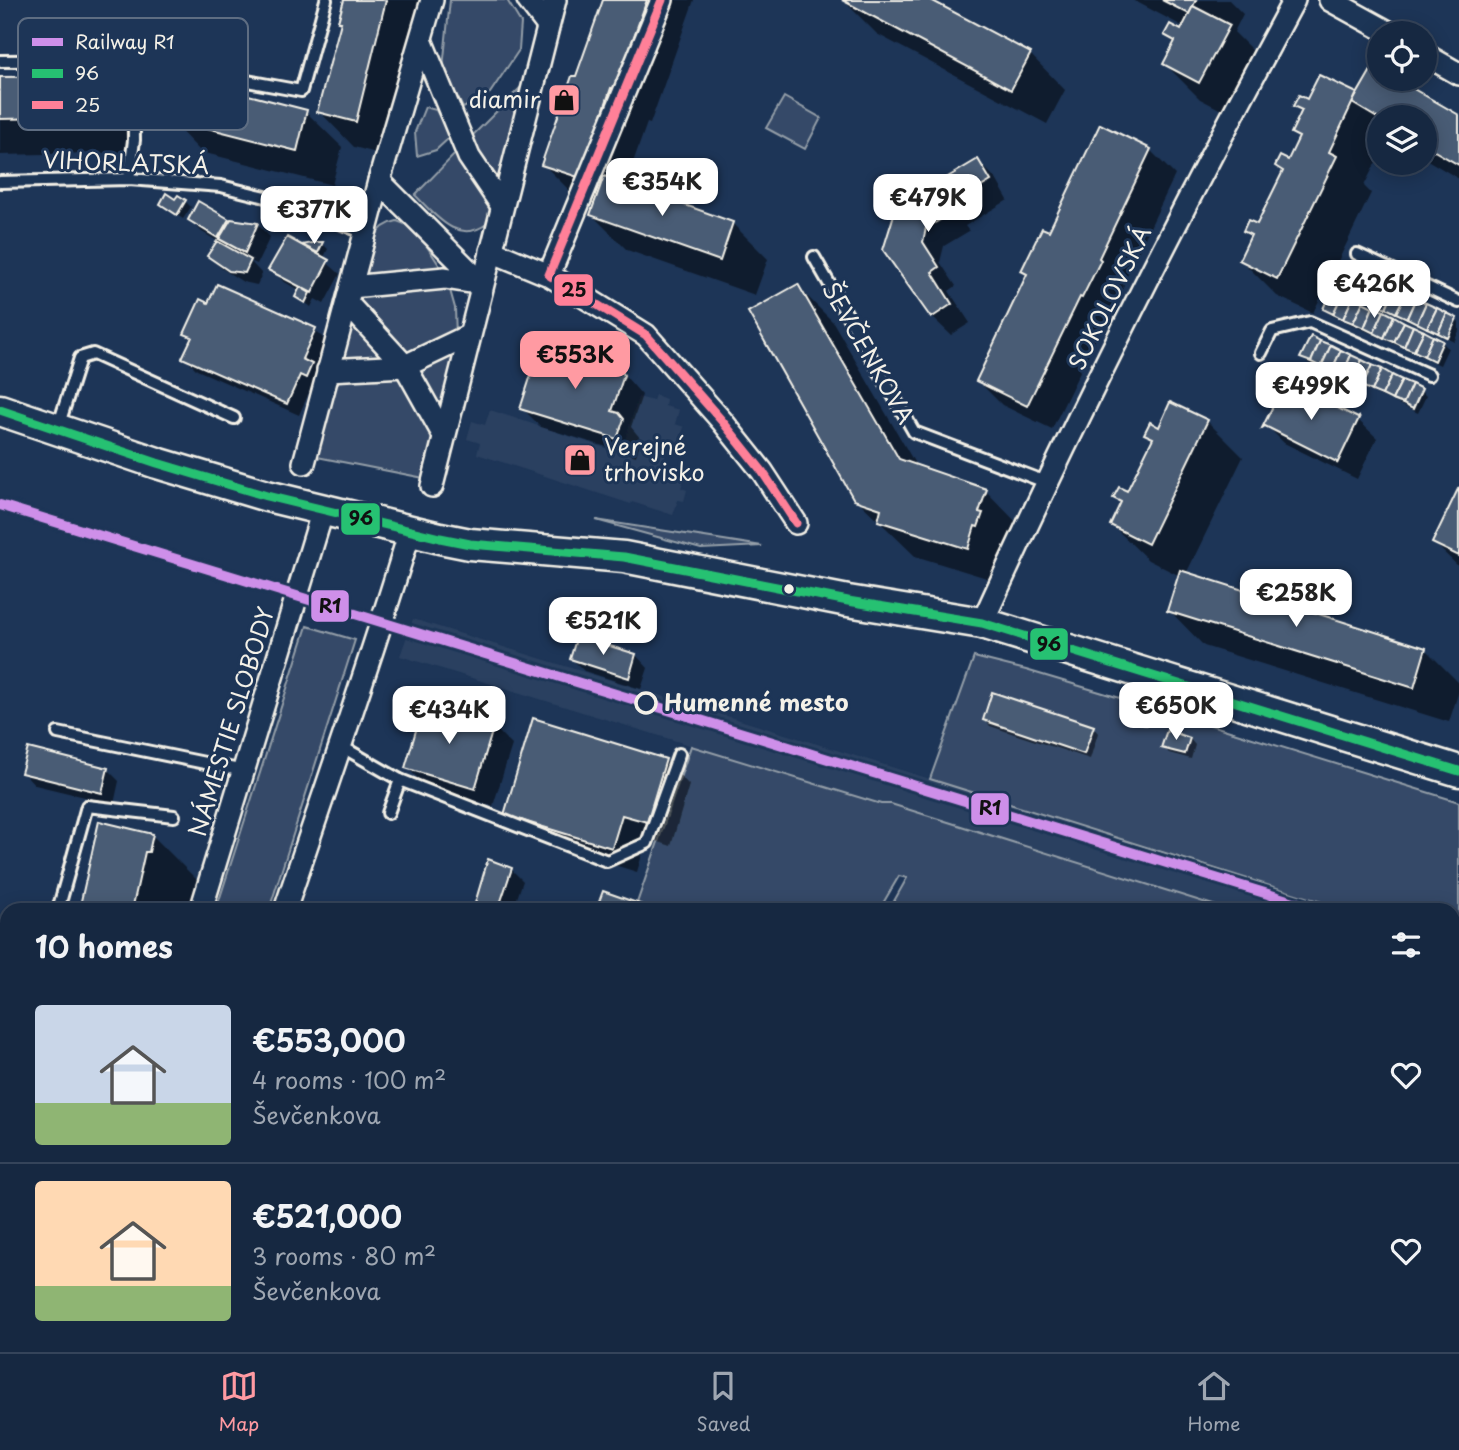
<!DOCTYPE html>
<meta charset="utf-8">
<style>
body{margin:0;font-family:"Playpen Sans",sans-serif;background:#23344c;color:#f1f3f6;height:100vh;display:flex;flex-direction:column;font-size:26px;white-space:nowrap}
*{box-sizing:border-box;margin:0}
p{font-size:23px;color:#9ea6b1}
.icon{flex:none;width:38px;height:38px;fill:none;stroke:currentColor;stroke-width:2;stroke-linecap:round;stroke-linejoin:round}
.map{position:relative;flex:1;overflow:hidden}
.drawer{position:absolute;left:0px;top:903px;width:1460px;height:450px;display:flex;flex-direction:column;background:#162841;border-radius:21px 21px 0 0;box-shadow:0 4px 18px #0003,0 0 0 2px #35445a}
.drawer>*{flex:none}
.controls{position:absolute;left:1367px;top:21px;display:grid;gap:14px}
.controls a{display:grid;place-items:center;width:70px;height:70px;border-radius:50%;background:#162841;box-shadow:0 4px 18px #0003,0 0 0 2px #35445a;font-size:35px}
.price{position:absolute;translate:-50% -60px;padding:0 16px;border-radius:14px;background:#fff;color:#222;font-size:23px;line-height:46px;filter:drop-shadow(0 2px 4px #0008)}
.price::after{content:'';position:absolute;left:50%;top:42px;width:21px;height:16px;margin-left:-10px;background:inherit;clip-path:polygon(0 0,100% 0,50% 100%)}
.price.current{background:#ff9aa2;color:#111}
ul{padding:0;list-style:none}
li{display:flex;align-items:center;gap:21px;height:175px;padding:0 35px}
li+li{border-top:2px solid #35445a}
li span{display:grid;place-items:center;flex:none;width:196px;height:140px;border-radius:7px;color:#555}
li>.icon{margin-inline-start:auto}
span .icon{width:84px;height:84px;fill:#fffc;stroke-width:1}
li b{font-size:30px}
h2{display:flex;justify-content:space-between;align-items:center;height:84px;padding:0 35px;font-size:30px}
.dock{display:flex;justify-content:space-around;align-items:center;height:98px;border-top:2px solid #35445a;background:#162841;font-size:19px;color:#9ea6b1}
.dock a{display:grid;justify-items:center;gap:4px}
.dock .current{color:#ff9aa2}
.map>svg:first-child{display:block}
.built{fill:#2a4060}
.green{fill:#354a67;stroke:#949ea8;stroke-width:2}
.shadow{fill:#0007}
.building{fill:#485b74;stroke:#f4f1e8;stroke-width:2}
.lines{fill:none;stroke-linecap:round;stroke-linejoin:round}
.lane-casing{stroke:#f4f1e8;stroke-width:16}
.street-casing{stroke:#f4f1e8;stroke-width:26}
.secondary-casing{stroke:#f4f1e8;stroke-width:35}
.lane{stroke:#1d3557;stroke-width:10}
.street{stroke:#1d3557;stroke-width:21}
.secondary{stroke:#1d3557;stroke-width:30}
.bus-1-casing{stroke:#1d3557;stroke-width:14}
.bus-2-casing{stroke:#1d3557;stroke-width:14}
.bus-1{stroke:#26c172;stroke-width:9}
.bus-2{stroke:#ff8098;stroke-width:9}
.rail-1-casing{stroke:#1d3557;stroke-width:16}
.rail-1{stroke:#ce8fe9;stroke-width:10}
.bus-dot{fill:#f4f1e8;stroke:#1d3557;stroke-width:2.5}
.stop-dot{fill:#1d3557;stroke:#f4f1e8;stroke-width:3.5}
.labels{text-anchor:middle;stroke-width:6;stroke-linejoin:round;paint-order:stroke}
.poi-label{font-size:23px;fill:#f4f1e8;stroke:#1d3557;text-anchor:end}
.street-label{font-size:23px;fill:#f4f1e8;stroke:#1d3557}
.stop-label{font-size:23px;font-weight:bold;fill:#f4f1e8;stroke:#1d3557;text-anchor:start}
.key{fill:#1d3557;stroke:#5e6d82;stroke-width:2}
.key-label{font-size:19px;fill:#f4f1e8}
.line-badge{stroke:#1d3557;stroke-width:2.5}
.pale-badge-label{font-size:19px;text-anchor:middle;font-weight:bold;fill:#111}
</style>
<div class="map">
<svg width="1459" height="1352" viewBox="0 0 1459 1352">
<rect width="100%" height="100%" fill="#1d3557"/>
<filter id="ink" filterUnits="userSpaceOnUse"><feTurbulence type="fractalNoise" baseFrequency=".0143" numOctaves="2"/><feDisplacementMap in="SourceGraphic" scale="14" xChannelSelector="R" yChannelSelector="G"/><feConvolveMatrix kernelMatrix="1 2 1 2 8 2 1 2 1" color-interpolation-filters="sRGB"/></filter>
<g filter="url(#ink)">
<g class="built">
<path d="M655,395l11,4 -1,7 14,4 -4,14 9,3 -8,24 -9,-2 -5,17 24,7 -5,15 6,2 -3,11 -6,-1 -5,15 -41,-13 -1,2 -154,-50 3,-11 -13,-4 5,-18 13,4 5,-15 131,43 17,-56 15,4z"/>
<path d="M413,619l517,160 417,131h-118l-338,-106h-10l-481,-148z"/>
<path d="M1452,942l7,2v36l-6,-2z"/>
</g>
<g class="green">
<path d="M450,0h57l14,23 -2,27 -29,43 -27,15 -20,-40z"/>
<path d="M521,87l-23,95 -30,-42z"/>
<path d="M784,97l37,21 -16,31 -39,-21z"/>
<path d="M425,107l11,3 14,27 -14,13 -19,6 -2,-24z"/>
<path d="M456,153l35,54 -3,16c-30,23 -52,-7 -73,-28z"/>
<path d="M397,221l18,7 30,46 -83,8c7,-25 6,-55 35,-61z"/>
<path d="M448,283l7,25 1,29 -45,15h-5l-50,-47 4,-13z"/>
<path d="M353,317l39,42 -52,6z"/>
<path d="M455,349l-16,68 -19,-45 1,-5z"/>
<path d="M392,374l13,8 30,48 -11,48 -107,-21 20,-82z"/>
<path d="M596,520l166,26 -61,3z"/>
<path d="M307,626l48,14 -86,270h-53z"/>
<path d="M974,657l52,13 178,53 255,79v142l-6,-2 -1,-32h-105l-417,-131z"/>
<path d="M691,746l190,58h10l338,106h-340l18,-32 -8,-2 -20,34h-224l-18,-7z"/>
<path d="M1452,978l7,2v97l-6,25z"/>
<path d="M1453,1334l6,1v17l-30,-6h23z"/>
<path d="M159,1346h1118l23,6h-1145z"/>
</g>
<g class="shadow">
<path d="M346,0h85l-40,157 -37,-10 -35,-36 23,-87z"/>
<path d="M605,0h89l-44,124 -3,-1 -22,62 107,38 36,36 -13,36 -128,-45 -35,-35 3,-10 -16,-5 -36,-36z"/>
<path d="M843,0h84l103,54 35,36 -18,34 -170,-90z"/>
<path d="M1133,0h96l14,14 -9,18 30,30 -29,55 -35,-18 -35,-35 10,-20 -9,-9 16,-3 2,-5z"/>
<path d="M1379,71v8h14l66,38v62l-35,-21v-41h-45v39l-15,30 7,7 -58,120 -36,-17 -36,-36 11,-23 -7,-7 13,-3 26,-54 -7,-7 12,-4 11,-22 -7,-7 10,-21 -7,-7 12,-4 12,-24 38,19z"/>
<path d="M105,77l35,36 1,39 -141,3v-76z"/>
<path d="M306,112l36,35 -10,38 -131,-33 -35,-36z"/>
<path d="M1101,127l49,23 25,25 -52,109 1,2 -17,35 -2,-1 -53,109 -50,-24 -24,-24 51,-105 -6,-5 26,-38z"/>
<path d="M978,161l18,18 12,21 -43,26 4,5 -25,15 -4,16 16,24 -7,5 21,32 -19,12 -19,-18 -35,-108z"/>
<path d="M185,201l6,6 -8,12 -15,-10 8,-7z"/>
<path d="M190,220h38l3,3 1,-2 26,4 12,12 -13,27 -7,-3 12,13 -5,11 -14,-3 -22,-14 -12,-12 10,-14 -17,-10z"/>
<path d="M323,244l5,5 -5,10 17,15 -16,30 -9,-5 -4,8 -14,-11 3,-5 -17,-10 -12,-12 39,-19 -4,-4z"/>
<path d="M1336,284l120,35 3,3v9l-5,11 -112,-53z"/>
<path d="M797,286l36,36 84,145 69,24 35,36 -18,56 -88,-27 -59,-57z"/>
<path d="M1325,309l117,33 6,6 -8,17 -109,-50z"/>
<path d="M315,330l12,12 -12,27 8,8 -5,12 -6,-3 -13,29 -102,-45 -13,-13 9,-17 -7,-6z"/>
<path d="M1303,357l118,34 5,5 -8,17 -110,-50z"/>
<path d="M620,370l22,25 -11,32 10,12 -5,17 -95,-29 -19,-19z"/>
<path d="M1286,384l72,36 19,18 -20,41 -73,-36 -18,-18z"/>
<path d="M1207,421l36,36 -57,117 239,75 34,34v8l-10,31 -245,-76 -35,-36 11,-34 -32,-16 -36,-35 10,-20 -7,-7 13,-4 26,-54 -7,-7 12,-4z"/>
<path d="M1459,491v76l-25,-24z"/>
<path d="M636,655l12,13 -7,21 -57,-18 -12,-12z"/>
<path d="M985,720l108,7 5,6 -8,26 -100,-33z"/>
<path d="M493,726l19,19 -19,61 -68,-20 -18,-19z"/>
<path d="M1190,739l5,6 -4,14 -22,-6 -6,-6z"/>
<path d="M665,760l24,25 -18,61 -24,-8 -10,34 -107,-33 -24,-25z"/>
<path d="M107,769l12,12 -5,23 -79,-19 -12,-13z"/>
<path d="M152,835l61,61 -3,14h-129z"/>
<path d="M511,869l12,12 -10,29h-38z"/>
<path d="M7,1053v154l-7,24v-153z"/>
<path d="M1459,1084v111l-7,26v-111z"/>
<path d="M142,1346h86l-1,6h-87z"/>
<path d="M367,1346h43l-2,6h-19z"/>
<path d="M656,1346h159l-2,6h-158z"/>
</g>
<g class="building">
<path d="M344,0h42l-9,31 -39,-9z"/>
<path d="M344,0h42l-30,122 -39,-10 24,-90h-3z"/>
<path d="M603,0h44l-32,89 -4,-1 -30,90 -40,-13 31,-89h4z"/>
<path d="M842,0h89l100,53 -20,37z"/>
<path d="M1162,0h34l-7,14z"/>
<path d="M1193,6l37,19 -31,58 -36,-19 12,-23 -11,-6 6,-11 11,6z"/>
<path d="M1374,65l5,4v10h17l63,36v50l-35,-20v-28l-45,2 -27,-16z"/>
<path d="M1319,75l38,18 -28,59 8,4 -60,123 -38,-19 12,-25 -8,-4 5,-11 9,4 26,-53 -8,-5 5,-10 8,4 11,-23 -8,-4 11,-23 -9,-4 6,-11 8,4z"/>
<path d="M105,76l1,41 -106,2v-42z"/>
<path d="M174,76l133,34 -10,41 -133,-34z"/>
<path d="M1100,124l51,25 -52,109 2,2 -19,38 -2,-1 -53,109 -51,-25 51,-107 -6,-3 21,-43 7,3z"/>
<path d="M978,159l13,22 -43,26 4,6 -26,15 -3,14 16,25 -7,5 20,32 -21,14 -48,-68 13,-42z"/>
<path d="M604,176l129,46 -13,39 -130,-46z"/>
<path d="M166,193l9,6 3,-4 8,5 -9,15 -17,-11z"/>
<path d="M198,201l31,18 -11,19 -30,-18z"/>
<path d="M231,219l27,4 -13,30 -26,-14z"/>
<path d="M287,237l42,23 -17,33 -44,-23z"/>
<path d="M217,241l34,19 -6,13 -16,-2 -22,-15z"/>
<path d="M317,242h6l-5,11 -16,-8z"/>
<path d="M1343,264l11,4 -10,21 -10,-5z"/>
<path d="M1354,268l10,6 -9,20 -11,-5z"/>
<path d="M1364,274l11,5 -10,19 -10,-4z"/>
<path d="M1375,279l10,4 -10,20 -10,-5z"/>
<path d="M1385,283l10,5 -9,20 -11,-5z"/>
<path d="M217,284l99,44 -14,31 10,5 -6,14 -6,-3 -13,29 -105,-46 10,-21 -8,-3 16,-35 8,4z"/>
<path d="M798,284l101,175 88,30 -8,23 4,1 -5,14 -3,-1 -7,23 -90,-28 3,-12 -27,-9 -106,-188z"/>
<path d="M300,287l10,6 -5,10 -10,-6z"/>
<path d="M1332,288l11,5 -10,21 -10,-5z"/>
<path d="M1395,288l11,5 -10,20 -10,-5z"/>
<path d="M1343,293l10,4 -10,22 -10,-5z"/>
<path d="M1406,293l10,5 -9,20 -11,-5z"/>
<path d="M1353,297l10,5 -10,21 -10,-4z"/>
<path d="M1416,298l10,5 -9,20 -10,-5z"/>
<path d="M1363,302l10,5 -9,21 -11,-5z"/>
<path d="M1426,303l11,5 -10,20 -10,-5z"/>
<path d="M1373,307l11,4 -10,22 -10,-5z"/>
<path d="M1437,308l10,5 -9,20 -11,-5z"/>
<path d="M1384,311l10,5 -10,22 -10,-5z"/>
<path d="M1447,313l10,5 -9,20 -10,-5z"/>
<path d="M1394,316l10,6 -10,20 -10,-4z"/>
<path d="M1404,322l9,4 -9,21 -10,-5z"/>
<path d="M1413,326l11,5 -10,20 -10,-4z"/>
<path d="M1424,331l9,5 -9,20 -10,-5z"/>
<path d="M1311,336l9,5 -9,21 -11,-4z"/>
<path d="M1433,336l10,5 -9,20 -10,-5z"/>
<path d="M1320,341l11,4 -10,22 -10,-5z"/>
<path d="M541,344l80,25 3,6 -12,36 7,2 5,6 -7,20 -97,-30z"/>
<path d="M1331,345l10,5 -10,22 -10,-5z"/>
<path d="M1341,350l10,5 -9,21 -11,-4z"/>
<path d="M1351,355l11,5 -10,21 -10,-5z"/>
<path d="M1362,360l10,5 -10,21 -10,-5z"/>
<path d="M1372,365l10,4 -10,22 -10,-5z"/>
<path d="M1382,369l10,6 -10,20 -10,-4z"/>
<path d="M1392,375l10,5 -10,20 -10,-5z"/>
<path d="M1286,380l1,3 71,35 2,-2 -23,48v-2l-72,-36 -3,2z"/>
<path d="M1402,380l10,4 -9,20 -11,-4z"/>
<path d="M1412,384l10,5 -9,20 -10,-5z"/>
<path d="M1170,402l38,18 -60,124 -38,-19 11,-23 -8,-4 6,-11 8,4 26,-53 -9,-4 6,-12 9,5z"/>
<path d="M1459,487v69l-27,-13z"/>
<path d="M1180,570l246,78 -12,40 -247,-77z"/>
<path d="M577,636l59,18 -7,24 -59,-19z"/>
<path d="M992,692l102,34 -10,28 -101,-34z"/>
<path d="M424,703l70,22 -19,64 -70,-21z"/>
<path d="M533,718l133,41 -19,63 -25,-7 -10,33 -108,-33z"/>
<path d="M1167,730l23,8 -5,16 -24,-6z"/>
<path d="M28,748l80,20 -6,25 -81,-20z"/>
<path d="M99,821l54,13 -4,18h-4l-13,58h-53z"/>
<path d="M488,859l24,9 -14,42h-25z"/>
<path d="M603,891l34,12 18,7h-59z"/>
<path d="M3,1062l4,1v23l-7,-2z"/>
<path d="M0,1084l7,2v82l-7,-2z"/>
<path d="M1455,1090l4,1v12l-6,-2z"/>
<path d="M1453,1101l6,2v11l-7,-1z"/>
<path d="M1452,1113l7,1v12l-7,-2z"/>
<path d="M1452,1124l7,2v11l-7,-1z"/>
<path d="M1452,1136l7,1v12l-7,-2z"/>
<path d="M1452,1147l7,2v12l-7,-2z"/>
<path d="M1452,1159l7,2 -1,11 -6,-2z"/>
<path d="M0,1166l7,2v16l-7,24z"/>
<path d="M1452,1170l6,2 -2,11 -4,-1z"/>
<path d="M140,1346h73l-1,6h-74z"/>
<path d="M654,1346h116l-1,6h-116z"/>
</g>
<g class="lines">
<defs>
<g id="lane">
<path d="M0,61l133,-1 168,31 25,-91"/>
<path d="M129,179l5,-39 -1,-80"/>
<path d="M0,182l129,-3 92,7 69,17 75,30"/>
<path d="M1357,254l102,48"/>
<path d="M814,257l100,175 134,51"/>
<path d="M1261,353l11,-22 38,-9 119,53"/>
<path d="M58,427l22,-69 13,-4 141,64"/>
<path d="M1145,718l13,-38"/>
<path d="M58,733l186,38"/>
<path d="M339,745l61,35 207,81 40,-18 32,-89"/>
<path d="M388,813l12,-33"/>
<path d="M58,910l29,-104 87,10"/>
<path d="M1452,1269l7,-22"/>
<path d="M1452,1306l7,2"/>
<path d="M795,1352l2,-6"/>
<path d="M1131,1352l2,-6"/>
</g>
<g id="street">
<path d="M528,0l20,26"/>
<path d="M1330,0l60,33"/>
<path d="M421,40l48,117 33,49"/>
<path d="M1424,54l35,20"/>
<path d="M379,181l103,103"/>
<path d="M491,251l58,24 97,60 76,86 40,50 34,52"/>
<path d="M549,275l113,-275"/>
<path d="M351,287l94,-9 37,6"/>
<path d="M347,303l58,63 39,70"/>
<path d="M328,370l77,-4 65,-31"/>
<path d="M304,463l75,-282 53,-181"/>
<path d="M432,486l123,-486"/>
<path d="M982,623c96,-211 202,-419 312,-623"/>
<path d="M201,910l122,-400"/>
<path d="M285,910c42,-127 87,-252 125,-379"/>
<path d="M0,964l7,3"/>
<path d="M258,1346l5,6"/>
<path d="M1357,1346l22,6"/>
<path d="M442,1352v-6"/>
</g>
<path id="secondary" d="M0,410l157,53 110,33 173,42 30,6 154,13 224,44 134,22 477,148"/>
</defs>
<use href="#lane" class="lane-casing"/>
<use href="#street" class="street-casing"/>
<use href="#secondary" class="secondary-casing"/>
<use href="#lane" class="lane"/>
<use href="#street" class="street"/>
<use href="#secondary" class="secondary"/>
<defs>
<path id="bus-1" d="M0,410l157,53 110,33 173,42 30,6 154,13 224,44 134,22 477,148"/>
<path id="bus-2" d="M662,0l-113,275 97,60 76,86 40,50 34,52"/>
</defs>
<use href="#bus-1" class="bus-1-casing"/>
<use href="#bus-2" class="bus-2-casing"/>
<use href="#bus-1" class="bus-1"/>
<use href="#bus-2" class="bus-2"/>
<defs>
<path id="rail-1" d="M0,505l1320,405"/>
</defs>
<use href="#rail-1" class="rail-1-casing"/>
<use href="#rail-1" class="rail-1"/>
</g>
</g>
<defs>
<symbol id="shop-square" viewBox="-11 -11 22 22"><rect x="-9" y="-9" width="18" height="18" rx="4" fill="#ff9aa2" stroke="#1d3557"/><path d="M-5-2.5h2.3a2.7 3.5 0 0 1 5.4 0H5L5.5 6h-11ZM-1.5-2.5h3a1.5 2.3 0 0 0-3 0Z" fill="#111"/></symbol>
</defs>
<g fill-rule="evenodd">
<use href="#shop-square" x="545" y="81" width="38" height="38"/>
<use href="#shop-square" x="561" y="441" width="38" height="38"/>
</g>
<circle class="bus-dot" cx="789" cy="589" r="6"/>
<circle class="stop-dot" cx="646" cy="703" r="10"/>
<g class="labels">
<g class="poi-label">
<text x="540" y="108">diamir</text>
<text x="604" y="455" text-anchor="start">Verejné<tspan x="604" dy="26">trhovisko</tspan></text>
</g>
<g class="street-label">
<text transform="translate(126 163) rotate(2)" y="8">VIHORLATSKÁ</text>
<text transform="translate(1110 298) rotate(-64)" y="8">SOKOLOVSKÁ</text>
<text transform="translate(868 353) rotate(60)" y="8">ŠEVČENKOVA</text>
<text transform="translate(232 722) rotate(-73)" y="8">NÁMESTIE SLOBODY</text>
</g>
<g class="stop-label">
<text x="664" y="711">Humenné mesto</text>
</g>
</g>
<rect x="18" y="18" width="230" height="112" rx="10" class="key"/>
<rect x="32" y="38" width="31" height="8" fill="#ce8fe9"/>
<rect x="32" y="69" width="31" height="9" fill="#26c172"/>
<rect x="32" y="101" width="31" height="8" fill="#ff8098"/>
<g class="key-label">
<text x="75" y="49">Railway R1</text>
<text x="75" y="80">96</text>
<text x="75" y="112">25</text>
</g>
<g class="line-badge">
<rect x="553" y="273" width="41" height="34" rx="7" fill="#ff8098"/>
<rect x="340" y="502" width="41" height="34" rx="7" fill="#26c172"/>
<rect x="310" y="589" width="40" height="34" rx="7" fill="#ce8fe9"/>
<rect x="1029" y="627" width="40" height="34" rx="7" fill="#26c172"/>
<rect x="970" y="792" width="40" height="34" rx="7" fill="#ce8fe9"/>
</g>
<g class="pale-badge-label">
<text x="574" y="297">25</text>
<text x="361" y="525">96</text>
<text x="330" y="613">R1</text>
<text x="1049" y="651">96</text>
<text x="990" y="815">R1</text>
</g>
</svg>
<div class="controls">
<a><svg class="icon" aria-label="locate" viewBox="0 0 24 24"><circle cx="12" cy="12" r="6"/><path d="M12 2v4M12 18v4M2 12h4M18 12h4"/></svg></a>
<a><svg class="icon" aria-label="layers" viewBox="0 0 24 24"><path d="M12 4l9 5-9 5-9-5zM3 14l9 5 9-5"/></svg></a>
</div>
<b class="price" style="left:662px;top:218px">€354K</b>
<b class="price" style="left:928px;top:234px">€479K</b>
<b class="price" style="left:314px;top:246px">€377K</b>
<b class="price" style="left:1374px;top:320px">€426K</b>
<b class="price current" style="left:575px;top:391px">€553K</b>
<b class="price" style="left:1311px;top:422px">€499K</b>
<b class="price" style="left:1296px;top:629px">€258K</b>
<b class="price" style="left:603px;top:657px">€521K</b>
<b class="price" style="left:1176px;top:742px">€650K</b>
<b class="price" style="left:449px;top:746px">€434K</b>
<section class="drawer">
<h2>10 homes<svg class="icon" aria-label="filters" viewBox="0 0 24 24"><path d="M4 7h16M4 17h16"/><circle cx="9" cy="7" r="2"/><circle cx="15" cy="17" r="2"/></svg></h2>
<ul>
<li><span style="background:linear-gradient(#c9d6e8 70%,#8fb573 0)"><svg class="icon" aria-label="home" viewBox="0 0 24 24"><path d="M3 11l9-7 9 7M6 9v11h12V9"/></svg></span><div><b>€553,000</b><p>4 rooms · 100 m²</p><p>Ševčenkova</p></div><svg class="icon" aria-label="heart" viewBox="0 0 24 24"><path d="M12 20l-8-8c-3-5 5-10 8-4 3-6 11-1 8 4z"/></svg></li>
<li><span style="background:linear-gradient(#ffd9b3 75%,#8fb573 0)"><svg class="icon" aria-label="home" viewBox="0 0 24 24"><path d="M3 11l9-7 9 7M6 9v11h12V9"/></svg></span><div><b>€521,000</b><p>3 rooms · 80 m²</p><p>Ševčenkova</p></div><svg class="icon" aria-label="heart" viewBox="0 0 24 24"><path d="M12 20l-8-8c-3-5 5-10 8-4 3-6 11-1 8 4z"/></svg></li>
</ul>
</section>
</div>
<nav class="dock">
<a class="current"><svg class="icon" aria-label="map" viewBox="0 0 24 24"><path d="M3 6l6-2 6 2 6-2v14l-6 2-6-2-6 2zM9 4v14M15 6v14"/></svg>Map</a>
<a><svg class="icon" aria-label="saved" viewBox="0 0 24 24"><path d="M7 4h10v16l-5-4-5 4z"/></svg>Saved</a>
<a><svg class="icon" aria-label="home" viewBox="0 0 24 24"><path d="M3 11l9-7 9 7M6 9v11h12V9"/></svg>Home</a>
</nav>
